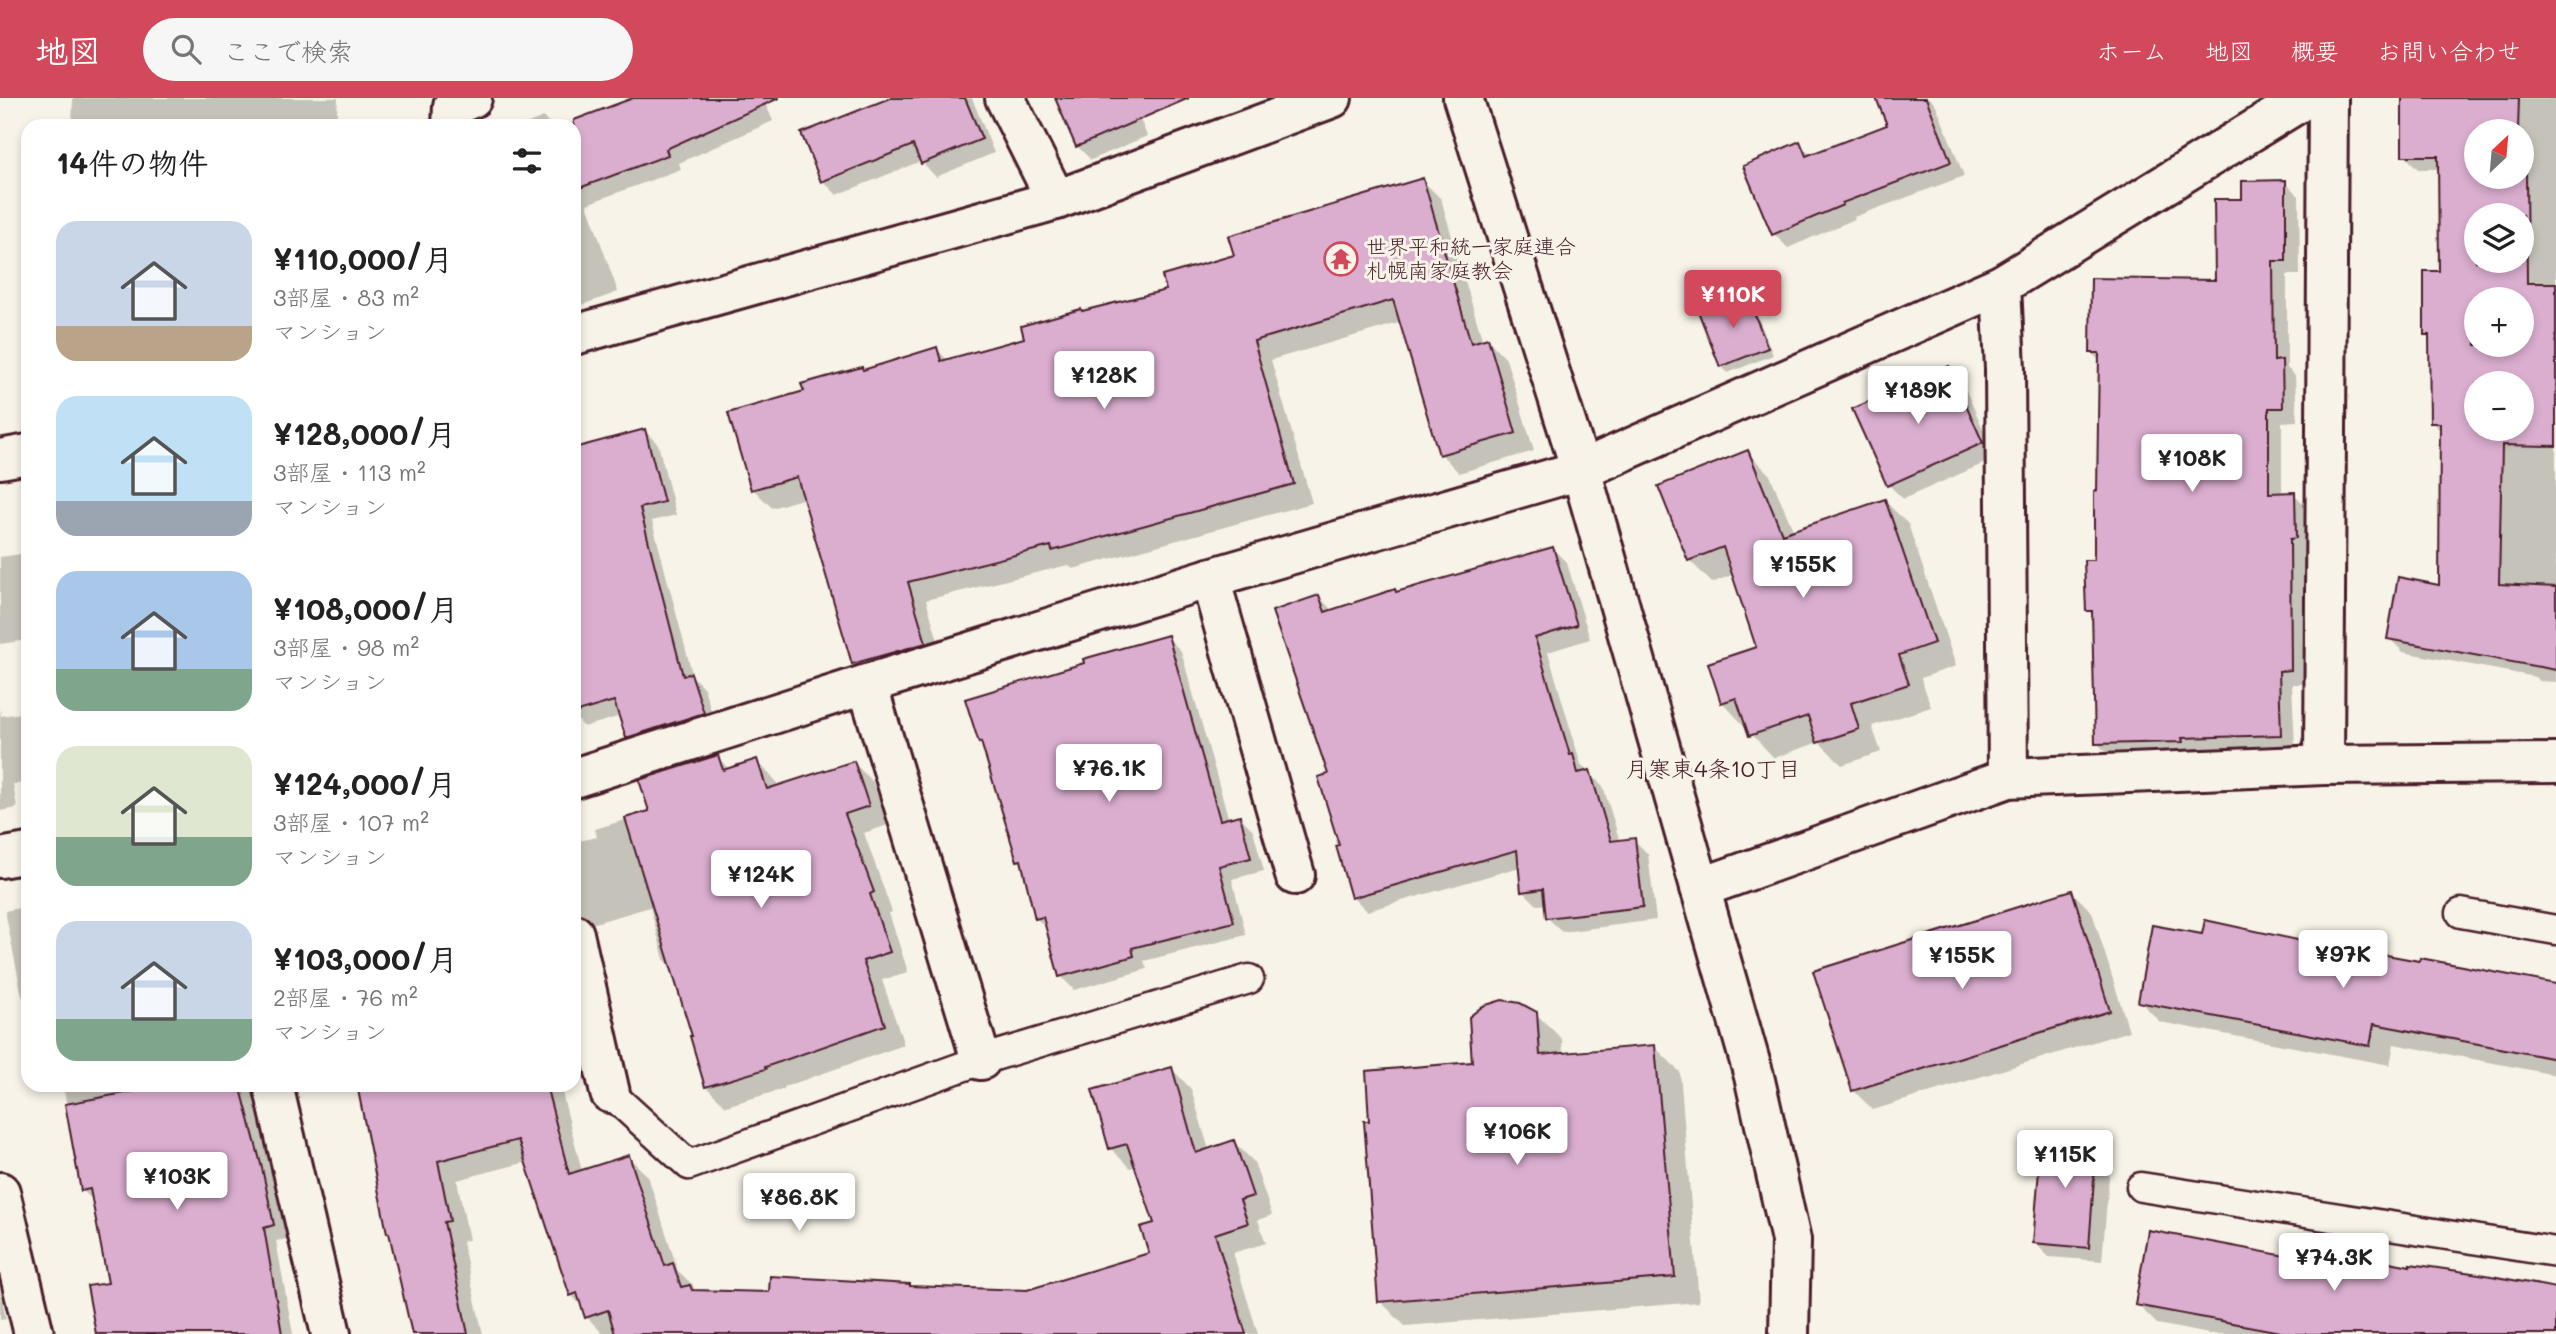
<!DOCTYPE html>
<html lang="ja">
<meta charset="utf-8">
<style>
body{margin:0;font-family:Mali,"Klee One",sans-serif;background:#f6f6f6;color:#222;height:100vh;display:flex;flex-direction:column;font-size:26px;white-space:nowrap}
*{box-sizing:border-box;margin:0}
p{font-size:23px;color:#767676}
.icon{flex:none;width:38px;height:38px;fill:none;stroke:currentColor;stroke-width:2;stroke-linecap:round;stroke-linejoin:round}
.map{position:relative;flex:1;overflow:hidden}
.drawer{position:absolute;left:21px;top:21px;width:560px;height:973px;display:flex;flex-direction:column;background:#fff;border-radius:21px;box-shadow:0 4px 10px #0003}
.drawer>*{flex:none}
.needle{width:46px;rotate:26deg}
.tools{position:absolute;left:2464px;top:21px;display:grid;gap:14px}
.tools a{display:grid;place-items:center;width:70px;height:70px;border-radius:50%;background:#fff;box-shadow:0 4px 10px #0003;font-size:35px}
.price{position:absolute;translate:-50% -60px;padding:0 16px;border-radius:7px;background:#fff;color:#222;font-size:23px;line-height:46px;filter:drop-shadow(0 2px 4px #0008)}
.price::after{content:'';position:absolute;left:50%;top:42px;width:21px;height:16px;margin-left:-10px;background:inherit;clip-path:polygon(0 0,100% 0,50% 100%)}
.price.on{background:#d1495b;color:#fff}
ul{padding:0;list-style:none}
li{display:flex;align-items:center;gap:21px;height:175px;padding:0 35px}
li span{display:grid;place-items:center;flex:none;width:196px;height:140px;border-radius:21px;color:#555}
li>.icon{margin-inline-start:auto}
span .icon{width:84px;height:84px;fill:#fffc;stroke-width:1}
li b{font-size:30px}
h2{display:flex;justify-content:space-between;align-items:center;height:84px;padding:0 35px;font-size:30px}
header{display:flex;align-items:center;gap:42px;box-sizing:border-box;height:98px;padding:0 35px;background:#d1495b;color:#fff}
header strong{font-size:33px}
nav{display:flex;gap:38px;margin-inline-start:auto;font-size:24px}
.search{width:490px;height:63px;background:#f6f6f6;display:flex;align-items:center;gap:18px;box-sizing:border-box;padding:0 24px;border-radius:38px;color:#767676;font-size:26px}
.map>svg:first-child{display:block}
.shadow{fill:#0003;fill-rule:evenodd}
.building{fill:#dbaed0;stroke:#4a1f2b;stroke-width:2;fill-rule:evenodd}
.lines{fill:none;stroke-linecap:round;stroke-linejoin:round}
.service-casing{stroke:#4a1f2b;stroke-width:33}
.minor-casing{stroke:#4a1f2b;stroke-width:44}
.tertiary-casing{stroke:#4a1f2b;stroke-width:44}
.service{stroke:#f7f3e8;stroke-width:28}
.minor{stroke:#f7f3e8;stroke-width:38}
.tertiary{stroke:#f7f3e8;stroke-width:38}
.labels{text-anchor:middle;stroke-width:6;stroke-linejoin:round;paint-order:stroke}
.poi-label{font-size:21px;fill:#4a1f2b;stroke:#f7f3e8;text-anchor:start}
.neighbourhood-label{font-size:23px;fill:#4a1f2b;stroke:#f7f3e8}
</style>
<header>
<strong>地図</strong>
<div class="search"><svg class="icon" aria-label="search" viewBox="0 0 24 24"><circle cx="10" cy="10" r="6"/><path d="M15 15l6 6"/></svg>ここで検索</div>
<nav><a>ホーム</a><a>地図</a><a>概要</a><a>お問い合わせ</a></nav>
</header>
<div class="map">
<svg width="2556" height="1236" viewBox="0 0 2556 1236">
<rect width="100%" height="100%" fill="#f7f3e8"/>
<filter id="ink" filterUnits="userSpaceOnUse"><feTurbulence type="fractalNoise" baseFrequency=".0143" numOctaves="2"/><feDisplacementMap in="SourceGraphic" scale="14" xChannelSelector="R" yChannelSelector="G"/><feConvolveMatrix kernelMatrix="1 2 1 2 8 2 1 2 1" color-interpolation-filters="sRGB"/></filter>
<g filter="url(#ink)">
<g class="shadow">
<path d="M73,0h265l-2,28h-264z"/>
<path d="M638,0h125l10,23 -94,42 2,6 -94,35 31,88 -44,16v-182h-12z"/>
<path d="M905,0h67l22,55 -58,24 -15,-16 -84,34 -14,-14z"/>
<path d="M1057,0h74l16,38 -56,24 -14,-14z"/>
<path d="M1904,0h25l7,7 28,71 -110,41 1,2 -67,29 -14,-14 -29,-67 55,-23 12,12 78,-30z"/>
<path d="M2404,0h152v584l-17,-1 -4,-4 -132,-25 -14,-14 51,-51 2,-155 -10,-10 -1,-82 -6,-5 15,-62v-104h-22l-14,-14zM2476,33h46v46h-46zM2476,117h46v46h-46zM2476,201h46v46h-46zM2476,285h46v46h-46z"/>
<path d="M543,19l9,9h-31z"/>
<path d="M1422,82l19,19 42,143 5,-2 18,19 28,92 -75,22 -18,-19 -39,-132 -131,38 41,143 -239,66 -5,-4 -142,35 18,61 -72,21 -19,-19 -48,-165 -33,10 -19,-19 53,-97 131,-43 11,12 78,-22 56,-27 86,-21 68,-35z"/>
<path d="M2285,84l14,14 1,79h-13v93l8,8 2,45 -15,1v72h12l14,14 1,44h-5v132h-12l3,64 -184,9 -14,-14 -3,-126 -6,-7 7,-48 6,-200 -10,-9 126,-72 26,-81z"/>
<path d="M1745,197l7,7 21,53 -45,18 -7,-7z"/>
<path d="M1948,270l14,14 34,76 -93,41 -14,-14z"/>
<path d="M645,333l13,13 18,71 -24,6 41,156 11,11 12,38 -75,25 -14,-14 -6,-21 -37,11 -10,-11v-269l2,2z"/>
<path d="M1747,354l23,23 24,57 91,-31 23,23 48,142 -35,12 10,29 -59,19 9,26 -39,13 -23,-23 -45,16 -51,-55 -13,-39 48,-16 -24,-74 -22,9 -23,-23z"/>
<path d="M1553,451l14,14 23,76 -42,13 33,113 22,21 17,56 14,-2 14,14 8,66 -94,12 -14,-14 -1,-14 -10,1 -14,-14 -3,-24 -153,44 -14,-14 -12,-51 -10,-71 -12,-178 14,14z"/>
<path d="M28,455v87l-28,4v-87z"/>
<path d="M1167,539l14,14 48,169 11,-3 13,13 11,41 -32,8 14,56 -102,26 3,8 -73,21 -13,-14 -12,-45 -13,-13 -12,-52 -6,-6 -33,-114 -5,-4z"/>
<path d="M0,609l1,9 27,-4v71l-15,1 4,24 -17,3z"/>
<path d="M717,659l13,13 27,-9 19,20 3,6 75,-24 19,19 15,43 -24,8 28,79 -3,1 19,59 -26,8 22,65 -120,42v2l-58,17 -20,-19 -33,-118 -9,-10 -14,-52 -76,22v-87l23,-5 -2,-8 56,-17z"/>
<path d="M2072,794l20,20 37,119 -256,79 -20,-20z"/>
<path d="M28,808v96l-6,-6 -17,-85z"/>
<path d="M2204,838l109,9 243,41v89l-162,-31 -4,21 -230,-43 -20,-21z"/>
<path d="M1536,916l26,25 1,16 92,-8 25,25 19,230 -294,24 -25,-25 94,-237z"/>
<path d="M1172,971l19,20 18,61 25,-8 20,20 18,53 -14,5 8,23 -33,10 25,81h-655l-16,-17 -4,-10 -12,-12 -44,-133 -70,18 12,60 -7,1 21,93h-69l-23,-98 -3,-4 -29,-147h201l22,86 46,-14 20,19 30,95 15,14 2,7 76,2 140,-6 116,4 124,-38 5,-30 -20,-58 -6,2 -20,-20z"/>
<path d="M63,987h187l25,98 12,56 -11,2 17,93h-195l12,-50 -15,-82 -13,-12z"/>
<path d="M2097,1041l14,14 -9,108 -53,-4 -14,-14z"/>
<path d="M2308,1164l104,6 144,21v45h-347l-52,-10 -20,-20z"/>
<path d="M0,1191l6,30 -6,1z"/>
</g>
<g class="building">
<path d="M633,0h146l-113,51 2,6 -94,35v-70z"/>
<path d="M890,0h75l17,41 -61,25 -8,-19 -92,37 -20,-49z"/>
<path d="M1055,0h134l-113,49z"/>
<path d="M1876,0h50l25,64 -109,41 1,2 -71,30 -29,-69 57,-25 6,15 81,-31z"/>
<path d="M2402,0h117l-1,33h-42v46h46v-6l4,-1 1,113h29v163l-54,-1 -3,139 57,3v83l-169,-31 11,-62 41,8 1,-162h-10l-1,-88h-5v-64h15l-1,-115h-36zM2476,117h46v46h-46zM2476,201h46v46h-46zM2476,285h46v46h-46z"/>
<path d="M1423,80l48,165 17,-5 28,95 -77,22 -46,-155 -139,41 40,143 -242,67 -1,-5 -143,36 18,61 -74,21 -55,-187 -46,13 -23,-77 76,-22 -3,-7 61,-17 1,3 74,-23 4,14 83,-23 -3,-12 60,-17 1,2 84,-21 -4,-14 72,-21 -6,-19z"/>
<path d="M2286,82v81h-13l1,100 8,-1 1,48h-14v85l26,-1 1,46 -6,1 1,131 -12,1 2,64 -99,3 1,4 -88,2 -3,-133h-6l-2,-51h10v-69h3l2,-138h-9l1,-75 124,2 -1,-81h28v-18z"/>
<path d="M1746,195l22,55 -48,19 -22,-56z"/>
<path d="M1949,268l34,77 -96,43 -35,-77z"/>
<path d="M645,331l19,73 -24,6 43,168 8,-3 13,40 -78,25 -12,-37 -40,12v-265z"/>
<path d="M1748,352l34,84 103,-35 49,144 -35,12 10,29 -58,19 8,26 -42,14 -9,-27 -59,20 -13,-38 -15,5 -13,-40 48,-16 -33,-100 -35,14 -30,-75z"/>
<path d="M1553,449l24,78 -42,13 35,117 3,-1 5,19 12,-3 21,71 24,-3 8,69 -97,11 -3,-29 -22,3 -4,-42 -166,48 -15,-52 3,-1 -21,-68 10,-3 -56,-163 47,-16 6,17 70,-23 1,3z"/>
<path d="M1168,537l52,185 20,-5 11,43 -32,8 15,56 -102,26 2,8 -75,21 -16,-60 -8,2 -14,-59 -4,1 -36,-119 -2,1 -14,-44 119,-36 -1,-4z"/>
<path d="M718,657l5,15 34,-11 10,30 87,-28 15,45 -24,8 29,78 -4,2 20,58 -27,9 22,64 -120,42 1,2 -61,18 -15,-51h2l-67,-218 24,-7 -10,-31z"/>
<path d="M2072,792l38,121 -258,80 -39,-120z"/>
<path d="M2205,822l106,23 1,-2 107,20 1,-3 136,26v75l-182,-35 -4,22 -232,-44 14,-77 50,9z"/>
<path d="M1502,902l18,3 17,9 3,43 115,-10 20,232 -297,25 -14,-181h5l-3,-50 106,-9 -3,-45 14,-11z"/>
<path d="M1172,969l24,86 38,-13 19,56 -13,4 8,23 -33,11 31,100h-631l-7,-24 -23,8 -8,-25 -7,3 -52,-156 -80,21 12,60 -6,1 24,112h-56l-23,-101h-2l-30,-148h189l23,89 60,-19 36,111 8,-3 8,24 9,-2 2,5 77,2 1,-16 140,8v2l117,4 122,-37 -9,-26 14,-4 -27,-79 -18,5 -17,-59z"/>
<path d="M168,987h72l22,83 12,57 -10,3 18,106h-186l-9,-48 21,-3 -18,-94 -9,2 -16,-87z"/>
<path d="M2042,1035l55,4 -8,111 -56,-5z"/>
<path d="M2148,1132l159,30 2,-14 101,20v-2l76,11 70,13v46h-265l-156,-29z"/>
</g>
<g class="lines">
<defs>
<g id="service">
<path d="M2461,815l95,17"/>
<path d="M610,995l79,72 292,-105 268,-81"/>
<path d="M2141,1089l415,65"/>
</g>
<g id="minor">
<path d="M1005,0l51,102"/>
<path d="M1463,0l118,372 173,606 37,164 -2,94"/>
<path d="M452,28l1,-20 19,-8"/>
<path d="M2001,187l4,84 3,409"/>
<path d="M1210,480l85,297"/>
<path d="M867,586l114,376"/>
<path d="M2324,667l4,-667"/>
<path d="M574,680l293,-94 343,-106 371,-108 420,-185 305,-187"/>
<path d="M0,760l28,-5"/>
<path d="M1700,790l308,-110 316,-13 232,-2"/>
<path d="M574,836l36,159"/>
<path d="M273,987l58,249"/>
<path d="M0,1094l34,142"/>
</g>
<g id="tertiary">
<path d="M574,237l482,-135 276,-102"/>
<path d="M0,361l28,-5"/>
</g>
</defs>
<use href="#service" class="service-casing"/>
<use href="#minor" class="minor-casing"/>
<use href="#tertiary" class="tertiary-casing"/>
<use href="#service" class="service"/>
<use href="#minor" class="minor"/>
<use href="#tertiary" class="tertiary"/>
</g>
</g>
<defs>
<symbol id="temple-ring" viewBox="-11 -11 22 22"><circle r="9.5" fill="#f7f3e8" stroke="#d1495b" stroke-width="1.5"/><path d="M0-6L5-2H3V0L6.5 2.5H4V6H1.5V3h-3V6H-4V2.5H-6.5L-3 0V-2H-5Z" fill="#d1495b"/></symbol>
</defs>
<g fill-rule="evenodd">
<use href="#temple-ring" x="1322" y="142" width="38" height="38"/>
</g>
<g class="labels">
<g class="poi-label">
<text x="1366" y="156">世界平和統一家庭連合<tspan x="1366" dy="24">札幌南家庭教会</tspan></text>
</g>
<g class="neighbourhood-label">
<text x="1713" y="679">月寒東4条10丁目</text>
</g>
</g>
</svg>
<div class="tools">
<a><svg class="needle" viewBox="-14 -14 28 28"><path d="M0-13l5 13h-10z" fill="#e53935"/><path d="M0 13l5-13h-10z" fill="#767676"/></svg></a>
<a><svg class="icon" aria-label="layers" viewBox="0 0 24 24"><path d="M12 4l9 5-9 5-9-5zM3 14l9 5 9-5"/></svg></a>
<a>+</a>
<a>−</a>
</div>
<b class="price on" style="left:1733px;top:232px">¥110K</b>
<b class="price" style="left:1104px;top:313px">¥128K</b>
<b class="price" style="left:1918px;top:328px">¥189K</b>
<b class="price" style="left:2192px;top:396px">¥108K</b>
<b class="price" style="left:1803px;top:502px">¥155K</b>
<b class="price" style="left:1109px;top:706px">¥76.1K</b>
<b class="price" style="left:761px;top:812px">¥124K</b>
<b class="price" style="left:2343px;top:892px">¥97K</b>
<b class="price" style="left:1962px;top:893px">¥155K</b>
<b class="price" style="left:1517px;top:1069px">¥106K</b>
<b class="price" style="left:2065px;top:1092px">¥115K</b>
<b class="price" style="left:177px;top:1114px">¥103K</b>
<b class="price" style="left:799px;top:1135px">¥86.8K</b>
<b class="price" style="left:2334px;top:1195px">¥74.3K</b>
<section class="drawer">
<h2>14件の物件<svg class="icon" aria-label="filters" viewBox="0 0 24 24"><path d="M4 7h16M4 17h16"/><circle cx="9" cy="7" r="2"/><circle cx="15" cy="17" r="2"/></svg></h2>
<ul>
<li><span style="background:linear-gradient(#c9d6e8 75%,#b9a48a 0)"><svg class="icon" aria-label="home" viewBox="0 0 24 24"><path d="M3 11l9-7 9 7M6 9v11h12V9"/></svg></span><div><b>¥110,000/月</b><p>3部屋 · 83 m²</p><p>マンション</p></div></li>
<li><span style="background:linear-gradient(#bfe0f5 75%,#9aa5b1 0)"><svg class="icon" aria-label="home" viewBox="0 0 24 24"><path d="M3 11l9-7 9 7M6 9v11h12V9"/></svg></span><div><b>¥128,000/月</b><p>3部屋 · 113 m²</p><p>マンション</p></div></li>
<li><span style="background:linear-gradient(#a9c7e8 70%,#7fa58c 0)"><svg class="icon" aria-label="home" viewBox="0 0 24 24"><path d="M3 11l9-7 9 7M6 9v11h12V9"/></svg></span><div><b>¥108,000/月</b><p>3部屋 · 98 m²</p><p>マンション</p></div></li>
<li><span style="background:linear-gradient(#dfe7d0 65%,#7fa58c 0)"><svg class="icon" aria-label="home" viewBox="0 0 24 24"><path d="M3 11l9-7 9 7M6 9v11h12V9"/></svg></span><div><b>¥124,000/月</b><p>3部屋 · 107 m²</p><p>マンション</p></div></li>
<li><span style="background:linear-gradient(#c9d6e8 70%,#7fa58c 0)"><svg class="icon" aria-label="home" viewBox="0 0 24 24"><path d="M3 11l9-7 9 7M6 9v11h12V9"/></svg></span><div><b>¥103,000/月</b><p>2部屋 · 76 m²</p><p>マンション</p></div></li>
</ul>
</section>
</div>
